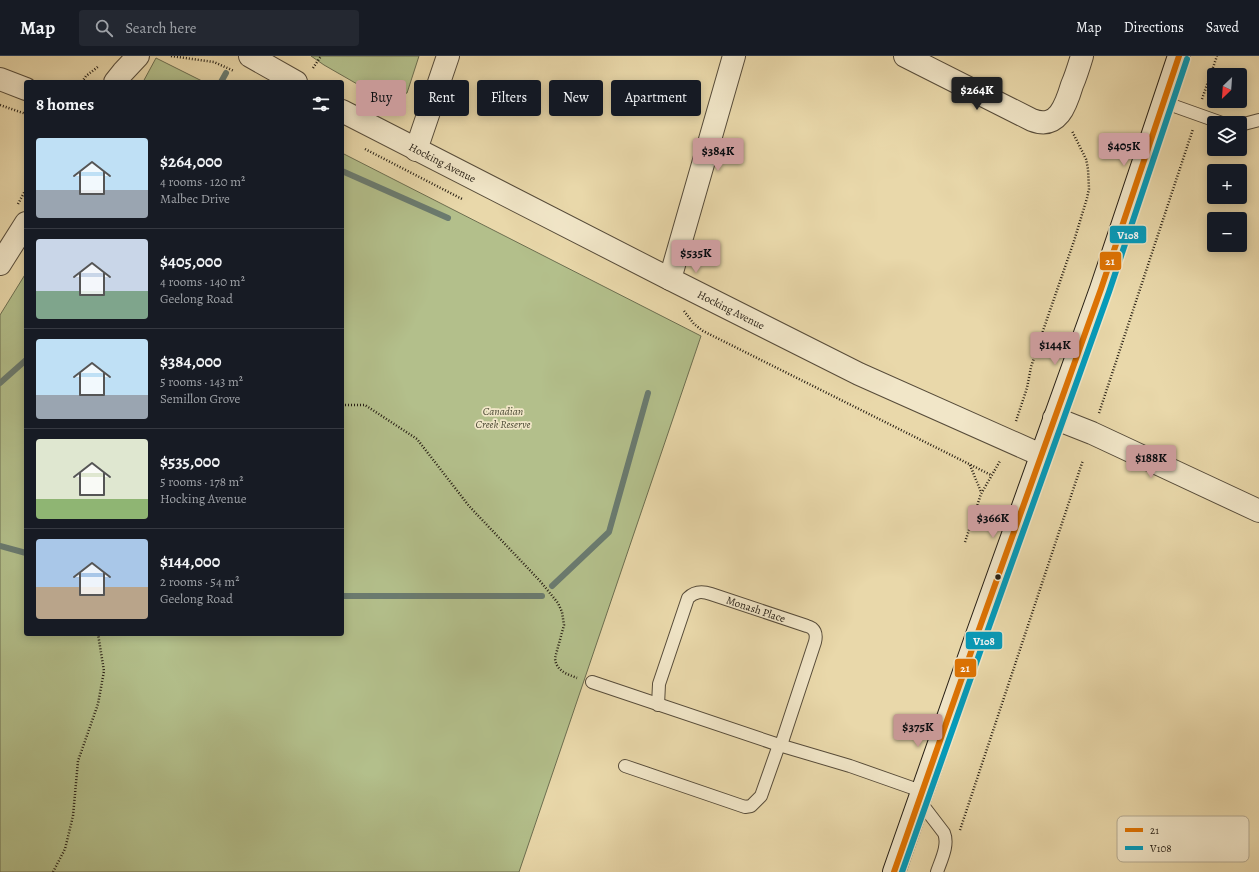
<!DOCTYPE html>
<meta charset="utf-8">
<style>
body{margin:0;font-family:Alegreya,serif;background:#242831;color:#f1f3f6;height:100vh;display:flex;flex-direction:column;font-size:15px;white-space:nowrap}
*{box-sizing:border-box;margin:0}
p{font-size:13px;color:#9ea1a6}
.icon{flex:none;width:22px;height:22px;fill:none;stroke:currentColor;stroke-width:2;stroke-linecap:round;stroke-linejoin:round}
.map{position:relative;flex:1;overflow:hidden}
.drawer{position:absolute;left:24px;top:24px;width:320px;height:556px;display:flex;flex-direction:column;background:#171b24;border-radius:4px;box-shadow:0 2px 10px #0003}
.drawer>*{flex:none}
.hud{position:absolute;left:356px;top:24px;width:380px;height:36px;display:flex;gap:8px}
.needle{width:26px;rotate:205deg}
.tools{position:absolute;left:1207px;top:12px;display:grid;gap:8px}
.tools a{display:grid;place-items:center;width:40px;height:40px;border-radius:4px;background:#171b24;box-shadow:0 2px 10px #0003;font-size:20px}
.price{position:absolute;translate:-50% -34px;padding:0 9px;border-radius:4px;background:#c59692;color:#111;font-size:13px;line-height:26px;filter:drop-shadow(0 1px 2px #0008)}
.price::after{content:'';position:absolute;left:50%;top:24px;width:12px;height:9px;margin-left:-6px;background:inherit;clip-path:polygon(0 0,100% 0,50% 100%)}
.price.selected{background:#222;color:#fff}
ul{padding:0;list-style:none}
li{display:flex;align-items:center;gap:12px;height:100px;padding:0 12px}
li+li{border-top:1px solid #363941}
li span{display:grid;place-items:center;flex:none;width:112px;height:80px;border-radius:4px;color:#555}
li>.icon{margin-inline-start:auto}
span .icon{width:48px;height:48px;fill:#fffc;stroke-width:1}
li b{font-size:17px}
h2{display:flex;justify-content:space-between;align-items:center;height:48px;padding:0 12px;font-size:17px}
.chip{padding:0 14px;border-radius:4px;background:#171b24;box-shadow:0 2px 10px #0003;font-size:14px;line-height:36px}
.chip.selected{background:#c59692;color:#111}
header{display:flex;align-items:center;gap:24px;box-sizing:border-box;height:56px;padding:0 20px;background:#171b24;border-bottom:1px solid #363941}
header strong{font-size:19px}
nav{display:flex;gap:22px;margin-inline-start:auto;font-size:14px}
.search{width:280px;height:36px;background:#242831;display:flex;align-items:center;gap:10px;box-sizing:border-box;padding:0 14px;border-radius:4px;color:#9ea1a6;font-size:15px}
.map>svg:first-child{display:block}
.green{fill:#b3bf8b;stroke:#6c6e50}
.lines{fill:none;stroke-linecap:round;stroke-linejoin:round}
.stream{stroke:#6a7b70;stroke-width:6}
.service-casing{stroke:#574c3a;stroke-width:14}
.minor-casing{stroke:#574c3a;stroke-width:24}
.secondary-casing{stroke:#261e14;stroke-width:24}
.path{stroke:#261e14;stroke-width:2.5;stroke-dasharray:1 2;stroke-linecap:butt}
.service{stroke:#f1e6c8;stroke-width:12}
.minor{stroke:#f1e6c8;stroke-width:22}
.secondary{stroke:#f1e6c8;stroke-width:22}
.bus-1-casing{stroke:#f1e6c8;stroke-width:9}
.bus-2-casing{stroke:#f1e6c8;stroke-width:9}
.bus-1{stroke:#de7303;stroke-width:6}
.bus-2{stroke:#049bbb;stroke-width:6}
.bus-dot{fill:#261e14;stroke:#f1e6c8;stroke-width:1.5}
.labels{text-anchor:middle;stroke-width:3.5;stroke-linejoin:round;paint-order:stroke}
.street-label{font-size:11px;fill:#261e14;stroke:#f1e6c8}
.park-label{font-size:11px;font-style:italic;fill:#504e38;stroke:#f1e6c8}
.key{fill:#f1e6c8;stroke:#b4aa92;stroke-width:1}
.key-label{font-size:11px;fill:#261e14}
.line-badge{stroke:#f1e6c8;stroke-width:1.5}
.badge-label{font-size:11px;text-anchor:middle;font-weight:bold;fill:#fff}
</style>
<header>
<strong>Map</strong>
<div class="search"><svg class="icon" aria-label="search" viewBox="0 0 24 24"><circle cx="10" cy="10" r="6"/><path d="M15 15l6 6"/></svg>Search here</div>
<nav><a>Map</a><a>Directions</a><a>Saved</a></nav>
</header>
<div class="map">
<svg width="1259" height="816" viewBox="0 0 1259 816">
<rect width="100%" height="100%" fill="#e9d8aa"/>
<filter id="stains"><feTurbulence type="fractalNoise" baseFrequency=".005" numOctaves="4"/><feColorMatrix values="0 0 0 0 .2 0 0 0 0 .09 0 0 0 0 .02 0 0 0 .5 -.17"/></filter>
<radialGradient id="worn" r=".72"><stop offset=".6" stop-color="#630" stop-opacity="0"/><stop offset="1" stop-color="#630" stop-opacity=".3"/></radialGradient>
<g class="green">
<path d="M311,0h108l-12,37 -22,7 -61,-35z"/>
<path d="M156,2l48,24h-61z"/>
<path d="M342,97l359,183 -182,536h-519v-557l26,-42v361h316z"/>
</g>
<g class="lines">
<g class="stream">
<path d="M221,26l5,-9"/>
<path d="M342,115l106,47"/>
<path d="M0,327l26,-23"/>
<path d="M0,490l26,7"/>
<path d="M552,530l57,-54 39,-139"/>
<path d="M342,540h200"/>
</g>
<defs>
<g id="service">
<path d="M1163,46l59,21"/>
<path d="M1240,69l19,-5"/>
<path d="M592,626l187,63 71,21 71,25"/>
<path id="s1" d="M658,649l1,-21 29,-86c7,-7 14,-7 23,-4l96,32c8,2 10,8 8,16l-34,103"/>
<path d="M625,710l120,41 6,-1 10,-10 18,-51"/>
<path d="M918,743l26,34c5,12 -3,27 -7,39"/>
</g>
<g id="minor">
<path d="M250,0l46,26"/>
<path d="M905,0l127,64c26,10 34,-15 40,-35 4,-9 7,-19 10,-29"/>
<path d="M0,23l26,10"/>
<path d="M115,26l8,-10 15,-16"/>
<path id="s2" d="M342,55l328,168 189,95 182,81"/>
<path d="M416,94l32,-94"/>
<path d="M0,208l26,-41"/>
<path d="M670,223l64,-223"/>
<path d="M1054,362l38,15 167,78"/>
</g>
<path id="secondary" d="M894,816l83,-237 124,-346 78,-233"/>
</defs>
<use href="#service" class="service-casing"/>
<use href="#minor" class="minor-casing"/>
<use href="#secondary" class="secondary-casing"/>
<g class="path">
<path d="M171,0l43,6 20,9"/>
<path d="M313,12l8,-12"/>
<path d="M82,26l4,-6 13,-10"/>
<path d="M1202,43l15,-43"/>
<path d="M0,49l26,9"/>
<path d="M365,93l97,50"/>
<path d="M18,148l8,-15"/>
<path d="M684,255l10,13 9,7 288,144"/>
<path d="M342,349h23l52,34 52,67 71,75 18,22 4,9 2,13 -9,33c1,13 12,16 22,20"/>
<path d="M1099,357l94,-284"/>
<path d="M1016,365l11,-33 4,-21 16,-48 27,-78 13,-43 2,-9 -1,-20 -2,-10 -14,-28"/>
<path d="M970,409l11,27"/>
<path d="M965,486l16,-48 19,-33"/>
<path d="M960,774l123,-370"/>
<path d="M53,816l12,-23 8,-33 5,-55 20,-57 6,-33 -6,-37"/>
</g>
<use href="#service" class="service"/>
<use href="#minor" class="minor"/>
<use href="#secondary" class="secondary"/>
<defs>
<path id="bus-1" d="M894,816l83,-237 124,-346 78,-233"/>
<path id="bus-2" d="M902,816l83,-234 124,-346 78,-233"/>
</defs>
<use href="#bus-1" class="bus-1-casing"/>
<use href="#bus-2" class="bus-2-casing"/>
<use href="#bus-1" class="bus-1"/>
<use href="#bus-2" class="bus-2"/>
</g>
<circle class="bus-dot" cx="998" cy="521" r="3.5"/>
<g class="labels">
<g class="street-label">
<text dy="4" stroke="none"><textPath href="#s2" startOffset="113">Hocking Avenue</textPath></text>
<text dy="4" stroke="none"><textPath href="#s2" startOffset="437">Hocking Avenue</textPath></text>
<text dy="4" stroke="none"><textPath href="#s1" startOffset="184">Monash Place</textPath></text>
</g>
<g class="park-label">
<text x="503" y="359">Canadian<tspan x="503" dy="13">Creek Reserve</tspan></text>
</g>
</g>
<rect x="1117" y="760" width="132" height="46" rx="6" class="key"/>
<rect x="1125" y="772" width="18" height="4" fill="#de7303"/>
<rect x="1125" y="790" width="18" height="4" fill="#049bbb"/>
<g class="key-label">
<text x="1150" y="778">21</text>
<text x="1150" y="796">V108</text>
</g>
<g class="line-badge">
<rect x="1109" y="169" width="38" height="19" rx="4" fill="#049bbb"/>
<rect x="1099" y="195" width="23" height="20" rx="4" fill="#de7303"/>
<rect x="965" y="575" width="38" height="19" rx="4" fill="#049bbb"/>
<rect x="954" y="602" width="23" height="20" rx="4" fill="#de7303"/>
</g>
<g class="badge-label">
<text x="1128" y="183">V108</text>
<text x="1110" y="209">21</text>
<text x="984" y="589">V108</text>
<text x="965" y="616">21</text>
</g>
<rect width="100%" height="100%" filter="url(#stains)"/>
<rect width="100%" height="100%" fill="url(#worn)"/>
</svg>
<div class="tools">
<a><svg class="needle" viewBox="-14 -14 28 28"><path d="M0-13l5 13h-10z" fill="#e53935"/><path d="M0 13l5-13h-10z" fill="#9ea1a6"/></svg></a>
<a><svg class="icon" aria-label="layers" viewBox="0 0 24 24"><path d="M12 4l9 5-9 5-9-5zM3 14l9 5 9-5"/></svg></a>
<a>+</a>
<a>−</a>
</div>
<b class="price selected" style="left:977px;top:55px">$264K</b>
<b class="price" style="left:1124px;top:111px">$405K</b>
<b class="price" style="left:718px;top:116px">$384K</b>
<b class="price" style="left:696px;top:218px">$535K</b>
<b class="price" style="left:1055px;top:310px">$144K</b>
<b class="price" style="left:1151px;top:423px">$188K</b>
<b class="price" style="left:993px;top:483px">$366K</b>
<b class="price" style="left:918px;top:692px">$375K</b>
<div class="hud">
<a class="chip selected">Buy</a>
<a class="chip">Rent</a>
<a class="chip">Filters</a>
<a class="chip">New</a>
<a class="chip">Apartment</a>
</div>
<section class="drawer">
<h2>8 homes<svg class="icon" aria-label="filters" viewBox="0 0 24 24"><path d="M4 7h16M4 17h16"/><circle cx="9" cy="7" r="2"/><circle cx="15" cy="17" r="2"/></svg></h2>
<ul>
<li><span style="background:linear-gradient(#bfe0f5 65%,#9aa5b1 0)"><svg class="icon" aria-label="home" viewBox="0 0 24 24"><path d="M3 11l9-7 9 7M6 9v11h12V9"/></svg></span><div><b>$264,000</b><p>4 rooms · 120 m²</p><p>Malbec Drive</p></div></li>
<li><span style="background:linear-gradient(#c9d6e8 65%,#7fa58c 0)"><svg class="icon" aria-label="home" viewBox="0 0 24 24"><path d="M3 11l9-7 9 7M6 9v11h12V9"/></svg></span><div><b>$405,000</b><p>4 rooms · 140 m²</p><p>Geelong Road</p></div></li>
<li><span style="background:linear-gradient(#bfe0f5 70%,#9aa5b1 0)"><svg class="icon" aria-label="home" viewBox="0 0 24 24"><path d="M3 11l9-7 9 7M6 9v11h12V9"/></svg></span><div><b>$384,000</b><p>5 rooms · 143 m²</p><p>Semillon Grove</p></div></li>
<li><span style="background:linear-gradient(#dfe7d0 75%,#8fb573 0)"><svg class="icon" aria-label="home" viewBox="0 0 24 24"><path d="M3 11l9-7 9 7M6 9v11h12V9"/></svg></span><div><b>$535,000</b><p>5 rooms · 178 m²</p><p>Hocking Avenue</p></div></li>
<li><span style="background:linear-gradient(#a9c7e8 60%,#b9a48a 0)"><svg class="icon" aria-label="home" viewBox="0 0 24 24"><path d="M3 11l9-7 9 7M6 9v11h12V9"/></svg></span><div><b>$144,000</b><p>2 rooms · 54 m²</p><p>Geelong Road</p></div></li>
</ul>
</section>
</div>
